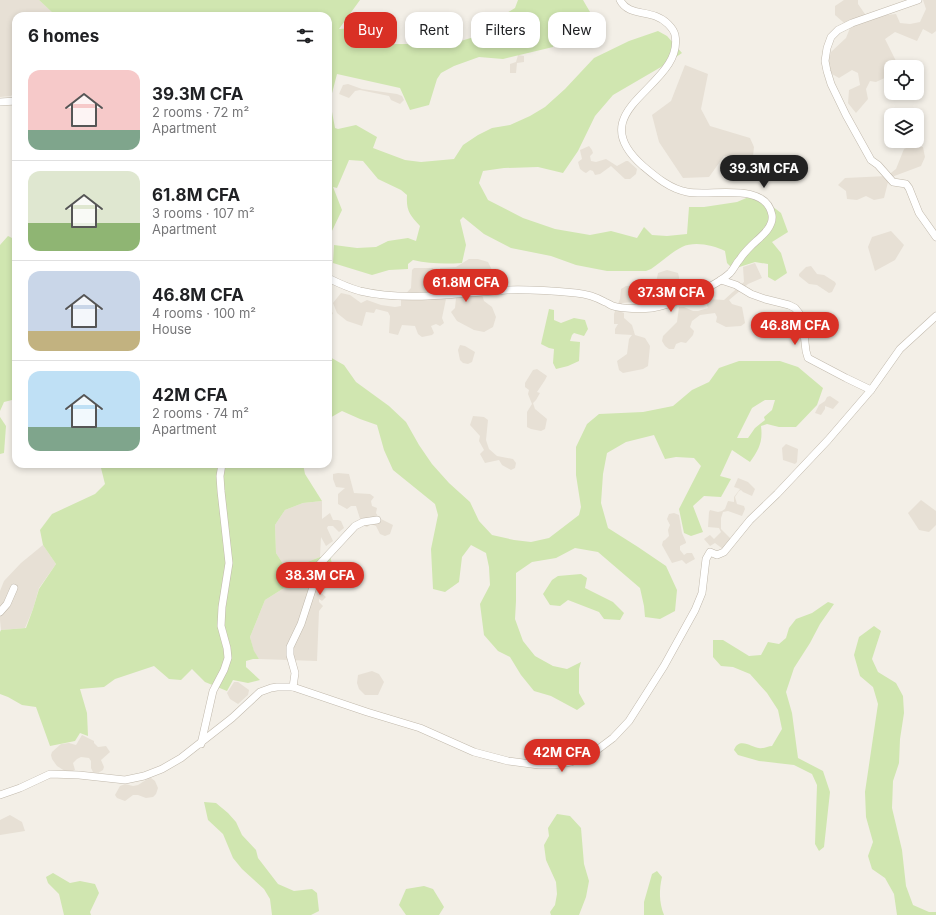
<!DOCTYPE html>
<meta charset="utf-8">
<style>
body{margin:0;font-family:Inter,sans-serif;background:#f6f6f6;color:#202124;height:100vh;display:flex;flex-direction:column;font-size:15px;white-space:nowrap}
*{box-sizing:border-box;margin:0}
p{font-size:13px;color:#757577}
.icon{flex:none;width:22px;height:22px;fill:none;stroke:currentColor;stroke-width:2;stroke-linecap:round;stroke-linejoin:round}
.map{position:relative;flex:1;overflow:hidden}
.details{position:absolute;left:12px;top:12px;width:320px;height:456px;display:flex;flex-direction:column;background:#fff;border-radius:12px;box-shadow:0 2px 6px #0003}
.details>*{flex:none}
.top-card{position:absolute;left:344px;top:12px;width:380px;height:36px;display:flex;gap:8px}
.buttons{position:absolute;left:884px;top:60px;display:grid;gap:8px}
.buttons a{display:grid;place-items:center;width:40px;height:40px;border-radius:8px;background:#fff;box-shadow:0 2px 6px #0003;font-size:20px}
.price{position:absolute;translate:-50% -34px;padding:0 9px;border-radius:14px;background:#d93025;color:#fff;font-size:13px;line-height:26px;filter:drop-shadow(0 1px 2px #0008)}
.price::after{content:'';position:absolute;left:50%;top:24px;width:12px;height:9px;margin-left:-6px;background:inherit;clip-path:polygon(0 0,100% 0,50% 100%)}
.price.current{background:#222;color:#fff}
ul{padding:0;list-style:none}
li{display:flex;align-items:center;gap:12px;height:100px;padding:0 16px}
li+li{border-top:1px solid #e0e0e0}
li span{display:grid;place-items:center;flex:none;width:112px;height:80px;border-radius:12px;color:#555}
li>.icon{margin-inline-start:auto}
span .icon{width:48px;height:48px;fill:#fffc;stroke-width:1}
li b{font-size:17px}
h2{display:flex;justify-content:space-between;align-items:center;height:48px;padding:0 16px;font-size:17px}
.chip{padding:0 14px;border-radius:12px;background:#fff;box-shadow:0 2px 6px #0003;font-size:14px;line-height:36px}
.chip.current{background:#d93025;color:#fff}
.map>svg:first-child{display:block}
.residential{fill:#e7e0d5}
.green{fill:#d0e6b0;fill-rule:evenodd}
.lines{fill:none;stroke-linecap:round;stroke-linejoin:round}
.minor-casing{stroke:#c1b9ac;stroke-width:8}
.minor{stroke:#fff;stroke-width:7}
</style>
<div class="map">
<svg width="936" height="915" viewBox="0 0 936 915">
<rect width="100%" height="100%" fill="#f3efe7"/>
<g class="residential">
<path d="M0,0h39l17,16h-40v75l-5,5 -11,1z"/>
<path d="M844,0h14v4l9,13 29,-3 4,9 10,1 10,-2 6,-13 -3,-9h13v31l-4,3 -9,-5 -6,12 -22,-9 -10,7 14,28h-8v8l-15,7 -6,-1 -4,8 2,10 -12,14 -8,-10 1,-13 11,-5 -2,-12 -6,-3 -13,8 -7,-4 -5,-10 4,-12 15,-14 4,-10 -15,-13v-9z"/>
<path d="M518,55l6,1v6l-7,1 -1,10h-6v-9l6,-2z"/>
<path d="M685,65l23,9 -7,35 9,17 40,12 4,9 -1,9 -9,6 -20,-6 -15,21 -26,1 -24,-36 -7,-27 19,-14z"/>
<path d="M348,84l14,5 35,5 5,2 2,4 -4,4 -9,-4 -2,-4 -29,-6 -5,1 -6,7 -10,-4 4,-9z"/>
<path d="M913,145l10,2 2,10 -4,9 -32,12 -5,20 -10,2 -8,-4 -9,4 -10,-1 -1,-8 -8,-6 7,-7 42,-2 9,-7 8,-20z"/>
<path d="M589,146l3,4 1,3 -3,3 1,5 5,1 10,-3 11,7 9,-5h2l9,8 -1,5 -6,5h-5l-14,-13 -11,8 -5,1 -2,-4 -3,-1 -4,3 -2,-1 -4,-3 -2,-7 4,-3 -2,-9z"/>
<path d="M891,231l13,14 -9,15 -20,11 -7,-24 4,-10z"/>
<path d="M328,232l3,1v26h1l-1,9 -2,42 4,3 -4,7z"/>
<path d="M469,259h9l10,3 9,18 -9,4 -7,7 3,10 8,6 4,10 -3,10 -9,5 -10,-2 -17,-9 -6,-9 4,-4 1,-10 -5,-1 -5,2 -4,19 2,5 -4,3 -4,-2 -5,2 3,7 -2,2 -10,2 -4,-3 -3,-8 -13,-1 -4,10 -9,-2 1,-17 -2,-4 -12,-3 -2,4 -8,-1 -4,14 -15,-5 -10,-8 -4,-10 8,-10 9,2 11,8 6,-3 14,5 14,2 6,-1v-7l10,-11 1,-18 2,-2h19l5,20h5v-7l-3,-13 16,-1z"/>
<path d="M755,263l7,15 -14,6 -19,16 3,4 10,3 3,16 -4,3 -15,1 -10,-5 1,-5 -2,-4 -15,2 -8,6 -2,6 4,4 -1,4 -7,8 -5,-1 -5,2 -2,5h-5l-4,-3 -3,-5 1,-5 14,-14 2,-15h5l9,4h5l10,-3 -2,-5 2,-4 16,1 20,-18 -1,-15z"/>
<path d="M811,266l6,8 7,1 11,7 1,2 -4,8 -3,1 -12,-8 -8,-1 -10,-8v-2l7,-7z"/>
<path d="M667,270l11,3 1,4v6l-7,7 -5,1 -9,6 -11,-1 -2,-7h-7l-4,13 -12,1 -3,8 5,2v5l8,7 3,10 10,3 5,8 -2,20 -5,3 -20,4 -4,-3 -2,-9 10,-7 2,-15 3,-4 -17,-1v-5l3,-5h-4v-10l6,-15 1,-10 5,-3h15l15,-3 2,-10z"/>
<path d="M460,345l5,1 10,6 -3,10 -4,2 -5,-1 -3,-3 -2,-10z"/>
<path d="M537,369l10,7 -2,4 -8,12 3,1 -4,7 -3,3 2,6 12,10 -2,10 -4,2 -10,-2 -4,-2v-15l5,-8 -4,-10 1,-4 -4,-3v-4l8,-13z"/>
<path d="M830,396l9,6 -6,7 -8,-3v3l-4,6 -6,-2 4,-8 6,-4 2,-4z"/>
<path d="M473,416l11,1 4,3 -2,20 3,9 8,7 16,3 3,4 -1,5 -4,2 -9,-5 -3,-5 -14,3 -5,-9 4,-4 -5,-9 1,-5 -10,-11z"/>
<path d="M786,444l12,5 -1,13 -2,2 -12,-4 -1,-12z"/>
<path d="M338,473l11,1 5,19 16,1 4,3 -3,4 1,5 5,2 -1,5 3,5 14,7 -3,9 -5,2 -5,-2 -4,-8 -5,-2 -4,3 -5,-2 -6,-19h-5l-4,3 -9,-5v-10l7,-6 -9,-1 -3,-8v-5z"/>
<path d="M738,478l10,4 7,7 -3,7 -9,-4 -2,-2 -2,1 -4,6 2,7 7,2 1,3 -3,7 -14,-5 -5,1 -2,6v11l10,10 -8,10 -8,-6 -5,3 -6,-7 6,-4 4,4 7,-7 -2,-4 -11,-1 1,-15 1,-2 8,2 4,-1 3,-2 3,-8 6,1v-5l6,-8 -6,-2z"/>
<path d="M921,500l15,11v14l-7,7 -10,-2 -11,-17z"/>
<path d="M322,501v18l8,-6 3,7h5l3,1 3,7 -5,4 -6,-6h-5l-1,2 6,13 -7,5 -5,-9 -1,20 -33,13 -11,-17 -1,-28 10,-15 18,-7z"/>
<path d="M674,513l5,2 3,18 4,9v1l-6,3v4l4,5 3,-2h5l3,6 -9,5 -4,-4 -10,3 -10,-18 1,-4 2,-1 4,-4 -1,-6 2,-5 -3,-6 2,-5z"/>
<path d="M43,545l13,19 -17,24 -6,21 -8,19 -24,2 -1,-10v-29l4,-10 17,-18z"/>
<path d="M319,586v5l7,6 -4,4 -3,-2v3l4,4 -4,5 -2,50 -58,-2 -5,-7 -4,-15 15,-37 19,-12z"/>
<path d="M372,671l7,3 5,8 -6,13h-13l-6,-6 -2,-6 1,-8z"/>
<path d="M234,682h4l11,8 -1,5 -10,9 -8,-5 -3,-6z"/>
<path d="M82,735l12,6v2l4,4 8,-1 4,6 -9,8 3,7 -1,3 -5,3 -5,-1 -2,-4v-7l-2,-3 -8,-1 -4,2 -4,4 2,7 -7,3 -11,-7 -5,-7 -1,-4 1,-3 9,-8 8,-1 7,2z"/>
<path d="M149,778h2l4,3 3,7 -2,6 -3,3 -7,1 -8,-3h-5l-8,6 -8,-3 -2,-3 5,-9 5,-2 8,2 5,-1z"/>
<path d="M10,815l12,7 3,9 -25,4v-15z"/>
</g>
<g class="green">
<path d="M39,0h321l-21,29 15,-1 36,16h61l36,-11 15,-17 13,-8 3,-8h65l7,12c-22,10 -27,13 -37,35l-50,12 -24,-2 -25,9 -13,7 -4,6 -8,26 -19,5 -10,-22 -63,-14 -7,27 5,27 3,1 18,-4 21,12 -4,11 32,12 16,2 33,-3 9,-14 15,-10 14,-7 18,-3 20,-9 15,-9 20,-18 29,-31 35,-17 29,-10 9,5 15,17 -21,14 -48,28 -18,21 -17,35 -15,22 -25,-6 -34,1 -21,3 -4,12 9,17 35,18 32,11 35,6 21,-4 26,7 7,-11 8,8 15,1 20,-2 2,-27h15l33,-5 21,-9 10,10 13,10 7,19 -16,10 9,11 6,20 -12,8 -7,-4v-13l-13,-2 -22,7 -6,-6 -2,-12c-12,-6 -31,-10 -43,-4 -9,4 -22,16 -31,22l-5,2h-39l-31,-6 -25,-9 -40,-8 -27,-14 -21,-17 -3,3 6,25 -4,18c-17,1 -32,1 -49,-3l-5,4v5l-19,1 -17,5 -39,-12 1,-18 23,3 19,-1 12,-6 20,-3 8,3 4,-15c-10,-11 -14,-15 -13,-31l-6,-5 -23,-11 -15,-18 -14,-1 -12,28 -4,-1 9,23 -11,23 -3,-1v-216h-272z"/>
<path d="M8,236l8,4v159l-12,3 -4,9v-166z"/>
<path d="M549,309l5,1v10l7,3 13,-5 11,2 3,9 -4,7 -10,-3 -2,2 -2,6 10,1 -1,19 -11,5 -12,3 -3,-6 1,-14 -5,-1 -8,-4z"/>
<path d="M328,356l16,9 12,17 33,24 17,16 13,23 13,19 17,19 21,19 9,19 13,14 22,5 17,2 18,-4 30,-23 2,-8 -5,-32v-28l11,-23 12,-10 44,-2 30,-6 19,-16 17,-8 10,-14 20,-7h41l18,6 25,21 -6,17 -21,22h-17l-12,-3 -6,2c2,16 -2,23 -11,36l-18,-12 -12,26 11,3 -10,18 -17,-1 -11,10 10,26 -12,4 -7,-3 -5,-24 22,-43 -7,-8 -18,-1 -11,2 -11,-24 -28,7 -19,11 -4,21 -2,29 7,25 30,19 28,19 11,24 -2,21 -15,8 -15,-2 -1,-11 -4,-18 -42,-36 -23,-4 -19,10 -24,4 -16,11v28l-1,18 8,22 12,15 18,10 14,3 14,-7 -2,7v24l6,11 -8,6 -26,-14 -17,-5 -13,-16 -11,-18 -12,-6 -14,-16 -4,-31 10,-19 -1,-18 -3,-14 -15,-8 -9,12 -3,25 -14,10 -12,-3 -2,-40 7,-34 -3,-11 -42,-34 -9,-20 -7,-25 -17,-6 -18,-8 -14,8zM765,400h10l-3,10 -8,7 1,3 -10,8 -7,10h-11l15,-30z"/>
<path d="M0,417l6,9 -2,27 -4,1z"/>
<path d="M100,464h203l2,10 17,27 -19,2 -18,7 -10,15 1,28 11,17 33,-13 10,-1 5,19 -16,11 -35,2 -19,12 -15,37 4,14 5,8h-6l-7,2v6l14,13 -12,3 -15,-3 -6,11 -22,-9 -13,-13 -11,11 -12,-1 -15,-13 -39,13 -11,8 -24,2 7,24 1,23 -8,-3 -5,8 -25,5 -14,-39 -14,-2 -14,-8 -8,-3v-62l1,-2 25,-2 7,-19 6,-20 17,-25 -13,-19 -3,-15 12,-16 43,-20 10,-10z"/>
<path d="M581,574l6,4 -2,10 28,14 11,11 -4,7 -16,-1 -5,-7 -31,-12 -8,6 -10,-1 -7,-11 9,-14 6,-4z"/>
<path d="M828,602l6,2 -14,20 -10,19 -16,25 -8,24 6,21 6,45 25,13 7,21 -6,55 -5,4 -4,-7 2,-59 -5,-11 -18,-9 -35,-4 -21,-6 -4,-5c5,-14 19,-2 25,-2 4,1 9,-2 13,-2l10,-17 -4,-19 -11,-17 -17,-19 -17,-7 -12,-1 -8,-9v-17h10l26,16 12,-1 7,-13 11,2 7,-6 3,-10 7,-9 16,-6z"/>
<path d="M874,626l7,5 -9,28 6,13 18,11 7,13 1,17 -4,26 -1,24 -6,18 -1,27 10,42 4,36 7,19 16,7h7v3h-39l-3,-21 -9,-16 -13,-9 -4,-13 5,-14 -7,-25 -1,-25 13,-88 -5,-17 -13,-11 -6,-21 5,-18z"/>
<path d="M204,802l12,1 12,10 8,9 6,13 14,15 2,8 20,26 16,7 18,-2 5,4 2,18 -8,4h-39l-2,-16 -6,-10 -22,-20 -9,-11 -10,-24 -15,-14z"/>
<path d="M557,814l13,2 11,12 3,36 5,17 -3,16 -7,18h-28l-1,-3 5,-7 2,-11 -1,-12 -10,-22 -2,-15 5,-9 -1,-8z"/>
<path d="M657,871l5,6c-3,13 -3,25 2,38h-20v-13l8,-28z"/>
<path d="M53,873l17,10 10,-2 15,3 4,9 -9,19 1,3h-27l-5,-21 -11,-11 -2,-6z"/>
<path d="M424,886l9,3 11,18 -5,8h-33l-7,-10 7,-16z"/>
</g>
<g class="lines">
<defs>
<g id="minor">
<path d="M918,0l-66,23 -14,7 -7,7 -4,11 -2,13 2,10 4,13 15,31 25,45 7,5 15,17 13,2 3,4 10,25 17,24"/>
<path d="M0,102l16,-1"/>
<path d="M328,278c10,5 21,10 32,13 46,11 100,2 147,-1 23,-1 47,1 69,3 11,1 20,4 29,9 3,1 5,3 8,4 9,3 29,3 39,2 20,-3 63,-21 78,-35 4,-4 6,-10 10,-14 3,-5 7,-9 11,-13 8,-8 23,-18 21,-31 -6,-34 -61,-18 -85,-23 -17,-3 -31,-15 -44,-26 -66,-58 42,-79 32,-131 -1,-5 -4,-8 -7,-11 -16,-16 -39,-6 -48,-24"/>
<path d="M721,280l15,5 15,9 14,5 24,6 6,3 7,9 4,34 2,7 38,20 25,12"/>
<path d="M0,612l7,-8 7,-16"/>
<path d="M293,687l2,-14 -5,-18v-8l11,-23 12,-37 5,-21 37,-40 8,-4 14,-2"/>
<path d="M201,744l12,-53 11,-21 4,-12 -1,-10 -6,-22 1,-19 7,-44 -8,-72 -1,-15 2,-12"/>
<path d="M0,795l20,-7 30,-14 29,1 46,5 19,-4 18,-7 19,-11 51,-40 28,-26 11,-4 6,-1h16l74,25 53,16 54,24 34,9 31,4h15l17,-3 15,-6 11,-6 16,-12 16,-17 35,-55 31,-56 7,-17 4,-34 4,-7 7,3 7,-3 26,-32 27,-26 51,-54 43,-50 29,-41 36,-33"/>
</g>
</defs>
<use href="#minor" class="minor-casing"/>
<use href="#minor" class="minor"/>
</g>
</svg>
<div class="buttons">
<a><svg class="icon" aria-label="locate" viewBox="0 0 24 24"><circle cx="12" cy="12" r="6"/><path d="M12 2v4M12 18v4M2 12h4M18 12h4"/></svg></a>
<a><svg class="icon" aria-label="layers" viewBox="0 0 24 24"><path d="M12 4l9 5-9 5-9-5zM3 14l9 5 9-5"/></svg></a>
</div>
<b class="price current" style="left:764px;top:189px">39.3M CFA</b>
<b class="price" style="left:466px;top:303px">61.8M CFA</b>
<b class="price" style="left:671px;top:313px">37.3M CFA</b>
<b class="price" style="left:795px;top:346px">46.8M CFA</b>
<b class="price" style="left:320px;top:596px">38.3M CFA</b>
<b class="price" style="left:562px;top:773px">42M CFA</b>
<div class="top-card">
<a class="chip current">Buy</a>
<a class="chip">Rent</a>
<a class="chip">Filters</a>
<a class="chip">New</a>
</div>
<section class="details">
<h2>6 homes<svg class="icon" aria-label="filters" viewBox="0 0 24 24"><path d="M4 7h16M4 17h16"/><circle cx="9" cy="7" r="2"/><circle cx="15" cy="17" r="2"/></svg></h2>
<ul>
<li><span style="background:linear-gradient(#f6c9c9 75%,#7fa58c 0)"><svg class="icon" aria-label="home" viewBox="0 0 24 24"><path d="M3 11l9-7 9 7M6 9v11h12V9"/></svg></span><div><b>39.3M CFA</b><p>2 rooms · 72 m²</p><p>Apartment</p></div></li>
<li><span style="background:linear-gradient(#dfe7d0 65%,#8fb573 0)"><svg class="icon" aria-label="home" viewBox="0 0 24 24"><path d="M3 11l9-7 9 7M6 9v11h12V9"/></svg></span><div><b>61.8M CFA</b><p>3 rooms · 107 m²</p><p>Apartment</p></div></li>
<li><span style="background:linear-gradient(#c9d6e8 75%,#c2b280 0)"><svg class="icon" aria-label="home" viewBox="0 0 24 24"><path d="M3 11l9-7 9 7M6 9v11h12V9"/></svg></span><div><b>46.8M CFA</b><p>4 rooms · 100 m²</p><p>House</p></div></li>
<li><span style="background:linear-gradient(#bfe0f5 70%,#7fa58c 0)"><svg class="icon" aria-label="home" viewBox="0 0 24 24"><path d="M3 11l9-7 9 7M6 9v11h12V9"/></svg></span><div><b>42M CFA</b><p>2 rooms · 74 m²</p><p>Apartment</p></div></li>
</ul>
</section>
</div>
